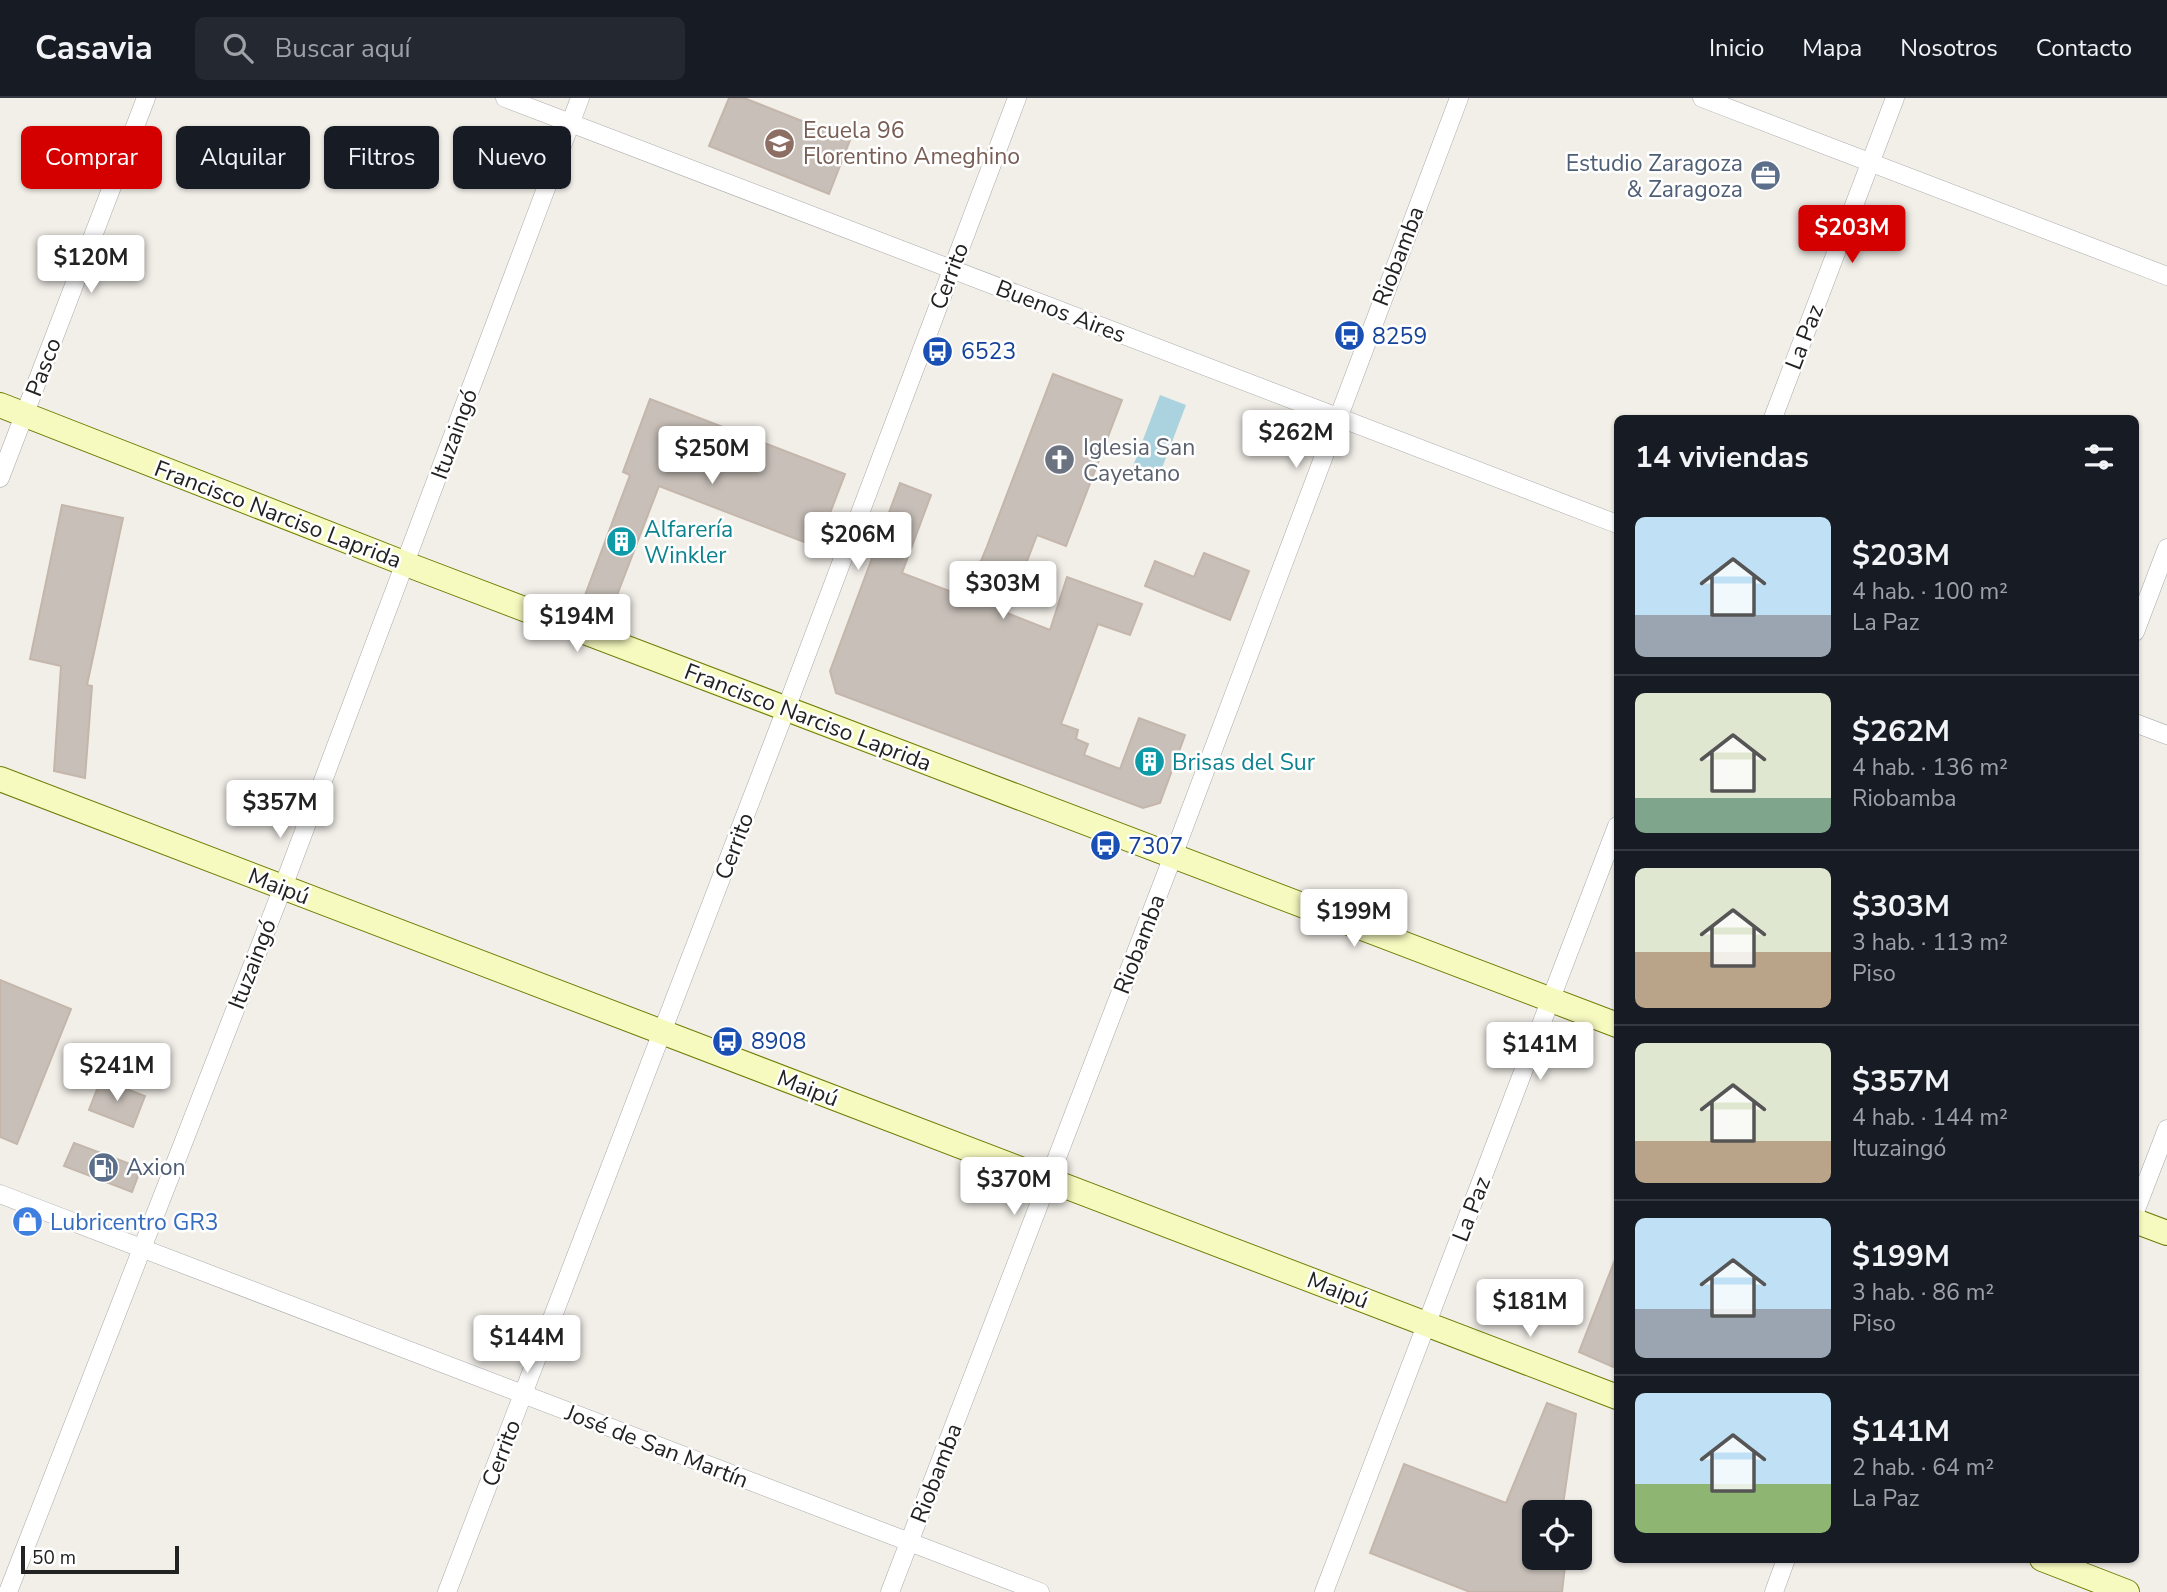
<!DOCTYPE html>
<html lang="es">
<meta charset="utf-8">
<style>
body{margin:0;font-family:"Nunito Sans",sans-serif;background:#242831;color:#f1f3f6;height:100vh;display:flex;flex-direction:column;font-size:26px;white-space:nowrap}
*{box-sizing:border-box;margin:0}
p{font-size:23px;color:#9ea1a6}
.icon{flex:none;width:38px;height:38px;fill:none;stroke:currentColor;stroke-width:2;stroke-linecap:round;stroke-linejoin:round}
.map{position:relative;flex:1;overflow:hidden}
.drawer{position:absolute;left:1614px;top:317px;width:525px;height:1148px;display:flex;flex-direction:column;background:#171b24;border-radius:10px;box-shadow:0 2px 5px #0004}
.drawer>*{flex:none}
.hud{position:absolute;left:21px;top:28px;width:665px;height:63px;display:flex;gap:14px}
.fabs{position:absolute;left:1522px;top:1402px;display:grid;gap:14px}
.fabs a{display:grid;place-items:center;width:70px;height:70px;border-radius:10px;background:#171b24;box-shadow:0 2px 5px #0004;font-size:35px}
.scale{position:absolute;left:21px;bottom:18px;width:158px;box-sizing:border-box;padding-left:7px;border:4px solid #222;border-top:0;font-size:19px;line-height:24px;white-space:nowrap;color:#222;-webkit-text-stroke:5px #fff;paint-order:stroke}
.price{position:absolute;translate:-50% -60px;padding:0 16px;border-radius:7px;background:#fff;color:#222;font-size:23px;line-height:46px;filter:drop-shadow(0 2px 4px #0008)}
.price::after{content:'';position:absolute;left:50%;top:42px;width:21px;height:16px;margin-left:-10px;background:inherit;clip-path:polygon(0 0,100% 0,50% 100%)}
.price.current{background:#d40000;color:#fff}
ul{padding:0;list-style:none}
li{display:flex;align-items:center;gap:21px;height:175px;padding:0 21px}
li+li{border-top:2px solid #363941}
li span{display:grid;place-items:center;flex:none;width:196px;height:140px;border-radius:10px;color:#555}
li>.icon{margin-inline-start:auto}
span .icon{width:84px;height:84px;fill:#fffc;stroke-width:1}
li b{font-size:30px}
h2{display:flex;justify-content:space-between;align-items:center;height:84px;padding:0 21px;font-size:30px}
.chip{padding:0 24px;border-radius:10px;background:#171b24;box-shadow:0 2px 5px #0004;font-size:24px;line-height:63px}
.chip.current{background:#d40000;color:#fff}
header{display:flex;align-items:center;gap:42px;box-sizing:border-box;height:98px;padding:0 35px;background:#171b24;border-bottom:2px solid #363941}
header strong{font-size:33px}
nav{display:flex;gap:38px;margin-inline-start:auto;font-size:24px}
.search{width:490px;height:63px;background:#242831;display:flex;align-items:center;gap:18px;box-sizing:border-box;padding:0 24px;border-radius:10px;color:#9ea1a6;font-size:26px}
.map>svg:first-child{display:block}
.water{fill:#aad3df}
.building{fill:#c7bfb8;stroke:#c4b6ab;stroke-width:2}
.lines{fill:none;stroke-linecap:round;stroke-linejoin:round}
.minor-casing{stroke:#a9a9a9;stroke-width:19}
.secondary-casing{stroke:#707d05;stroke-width:26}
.minor{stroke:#fff;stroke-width:18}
.secondary{stroke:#f7fabf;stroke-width:24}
.labels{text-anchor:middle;stroke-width:5;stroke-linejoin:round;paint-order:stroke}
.education-label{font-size:23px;fill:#785e54;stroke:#fff;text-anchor:start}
.service-label{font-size:23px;fill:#4e5e75;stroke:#fff;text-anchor:end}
.street-label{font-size:23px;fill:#222;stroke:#fff}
.transit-label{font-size:23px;fill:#164399;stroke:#fff;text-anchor:start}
.worship-label{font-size:23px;fill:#5b616d;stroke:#fff;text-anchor:start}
.culture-label{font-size:23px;fill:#0d838f;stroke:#fff;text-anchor:start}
.shop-label{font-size:23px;fill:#366cbe;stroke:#fff;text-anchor:start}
</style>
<header>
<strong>Casavia</strong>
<div class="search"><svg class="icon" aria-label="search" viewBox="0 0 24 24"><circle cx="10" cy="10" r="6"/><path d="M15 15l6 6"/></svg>Buscar aquí</div>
<nav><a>Inicio</a><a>Mapa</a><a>Nosotros</a><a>Contacto</a></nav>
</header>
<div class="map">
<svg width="2167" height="1494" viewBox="0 0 2167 1494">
<rect width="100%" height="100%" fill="#f2efe9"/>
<path class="water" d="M1160,297l26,10 -27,71 -26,-10z"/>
<g class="building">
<path d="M729,0h15l106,42 -21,54 -120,-48z"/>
<path d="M1053,276l69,26 -56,146 -29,-11 -30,78 43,17 17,-53 75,27 -12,31 -32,-11 -37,100 17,6 -2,9 12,5 -4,11 36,14 19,-51 46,17 -25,68 -17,5 -307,-115 -6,-22 70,-188 31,12 -29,78 68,26 -4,-25 2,-7 13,-6 5,-12z"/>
<path d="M650,301l195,75 -28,73 -158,-61 -47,122 -28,-10 46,-123 -7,-3z"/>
<path d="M62,407l61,13 -36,167 5,1 -7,92 -31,-7 7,-105 -31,-7z"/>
<path d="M1204,455l45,18 -19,49 -85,-34 10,-25 39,16z"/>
<path d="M0,882l71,29 -54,135 -17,-7z"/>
<path d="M101,981l44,17 -12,31 -44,-17z"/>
<path d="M74,1045l67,25 -9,24 -68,-26z"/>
<path d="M1616,1159l1,99 -4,11 -34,-15z"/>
<path d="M1547,1305l29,11 -14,98h-27v46h31l-4,34h-92l-100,-39 34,-89 102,39z"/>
</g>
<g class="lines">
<defs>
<g id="minor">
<path d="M505,0l1112,426"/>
<path d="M1702,0l465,178"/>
<path d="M1773,320l122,-320"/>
<path d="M0,380l146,-380"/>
<path d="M2135,534l32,-84"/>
<path d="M2135,625l32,12"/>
<path d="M0,1096l1040,398"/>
<path d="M2135,1114l32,-83"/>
<path d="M8,1494l275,-705 297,-789"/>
<path d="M447,1494l339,-883 231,-611"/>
<path d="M890,1494l283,-736 286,-758"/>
<path d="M1324,1494l293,-766"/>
<path d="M1774,1494l12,-33"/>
</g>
<g id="secondary">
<path d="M0,307l406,159 1211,461"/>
<path d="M0,681l1617,618"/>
<path d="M2135,1123l32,12"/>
<path d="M2042,1461l85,33"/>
</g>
</defs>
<use href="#minor" class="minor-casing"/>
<use href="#secondary" class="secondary-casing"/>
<use href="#minor" class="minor"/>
<use href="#secondary" class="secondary"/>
</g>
<defs>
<symbol id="school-disc" viewBox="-11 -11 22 22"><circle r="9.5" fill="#8d6e63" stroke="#fff"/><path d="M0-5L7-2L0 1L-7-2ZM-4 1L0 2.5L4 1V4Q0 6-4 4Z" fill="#fff"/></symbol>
<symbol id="office-disc" viewBox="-11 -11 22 22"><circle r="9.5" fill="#5c6f8a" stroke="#fff"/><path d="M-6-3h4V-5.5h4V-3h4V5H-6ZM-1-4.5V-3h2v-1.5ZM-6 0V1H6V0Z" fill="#fff"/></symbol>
<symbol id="bus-disc" viewBox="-11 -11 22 22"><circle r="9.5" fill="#1a4fb4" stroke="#fff"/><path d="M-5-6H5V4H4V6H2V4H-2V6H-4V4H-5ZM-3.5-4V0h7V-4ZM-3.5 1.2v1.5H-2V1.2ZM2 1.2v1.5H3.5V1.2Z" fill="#fff"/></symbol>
<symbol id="church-disc" viewBox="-11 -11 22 22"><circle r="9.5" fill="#6b7280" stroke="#fff"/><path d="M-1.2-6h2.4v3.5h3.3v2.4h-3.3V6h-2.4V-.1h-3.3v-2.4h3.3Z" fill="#fff"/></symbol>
<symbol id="building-disc" viewBox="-11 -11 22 22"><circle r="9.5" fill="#0f9aa8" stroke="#fff"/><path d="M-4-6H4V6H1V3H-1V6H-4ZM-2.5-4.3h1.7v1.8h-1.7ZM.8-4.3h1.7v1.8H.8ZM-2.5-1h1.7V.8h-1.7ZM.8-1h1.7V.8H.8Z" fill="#fff"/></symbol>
<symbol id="fuel-disc" viewBox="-11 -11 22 22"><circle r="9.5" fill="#5c6f8a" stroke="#fff"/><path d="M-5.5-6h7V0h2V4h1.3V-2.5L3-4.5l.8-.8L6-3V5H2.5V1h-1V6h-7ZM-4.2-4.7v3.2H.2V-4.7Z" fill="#fff"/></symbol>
<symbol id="shop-disc" viewBox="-11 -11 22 22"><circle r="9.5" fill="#3f7fe0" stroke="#fff"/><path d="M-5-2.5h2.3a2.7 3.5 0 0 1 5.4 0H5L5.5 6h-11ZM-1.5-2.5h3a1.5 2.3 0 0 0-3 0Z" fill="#fff"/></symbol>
</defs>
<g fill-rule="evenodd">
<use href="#school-disc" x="762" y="28" width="35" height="35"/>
<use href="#office-disc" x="1748" y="60" width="35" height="35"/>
<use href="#bus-disc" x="1332" y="220" width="35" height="35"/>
<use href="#bus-disc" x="920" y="236" width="35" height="35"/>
<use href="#church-disc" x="1042" y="344" width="35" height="35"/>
<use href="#building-disc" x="604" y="426" width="35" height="35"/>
<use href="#building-disc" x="1132" y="646" width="35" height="35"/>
<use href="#bus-disc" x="1088" y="730" width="35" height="35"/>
<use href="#bus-disc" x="710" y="926" width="35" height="35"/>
<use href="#fuel-disc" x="86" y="1052" width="35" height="35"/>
<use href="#shop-disc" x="10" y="1106" width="35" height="35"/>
</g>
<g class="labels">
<g class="education-label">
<text x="803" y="40">Ecuela 96<tspan x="803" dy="26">Florentino Ameghino</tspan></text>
</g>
<g class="service-label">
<text x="1743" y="73">Estudio Zaragoza<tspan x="1743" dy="26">&amp; Zaragoza</tspan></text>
<text x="126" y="1077" text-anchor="start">Axion</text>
</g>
<g class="street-label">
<text transform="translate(1398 158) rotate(-69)" y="8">Riobamba</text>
<text transform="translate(949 178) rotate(-69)" y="8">Cerrito</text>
<text transform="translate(1061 213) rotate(21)" y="8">Buenos Aires</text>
<text transform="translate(1804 239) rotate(-69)" y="8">La Paz</text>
<text transform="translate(43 269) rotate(-69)" y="8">Pasco</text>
<text transform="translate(454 336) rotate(-70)" y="8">Ituzaingó</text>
<text transform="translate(278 416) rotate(21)" y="8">Francisco Narciso Laprida</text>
<text transform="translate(808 619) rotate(21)" y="8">Francisco Narciso Laprida</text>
<text transform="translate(734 748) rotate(-69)" y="8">Cerrito</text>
<text transform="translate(279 788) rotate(21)" y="8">Maipú</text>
<text transform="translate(1139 846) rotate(-69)" y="8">Riobamba</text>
<text transform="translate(252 866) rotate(-69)" y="8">Ituzaingó</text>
<text transform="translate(808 990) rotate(21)" y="8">Maipú</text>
<text transform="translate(1471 1111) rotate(-69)" y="8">La Paz</text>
<text transform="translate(1338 1192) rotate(21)" y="8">Maipú</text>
<text transform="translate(657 1348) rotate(21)" y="8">José de San Martín</text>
<text transform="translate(501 1355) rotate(-69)" y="8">Cerrito</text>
<text transform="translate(936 1375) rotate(-69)" y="8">Riobamba</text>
</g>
<g class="transit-label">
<text x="1372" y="246">8259</text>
<text x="961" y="261">6523</text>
<text x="1128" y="756">7307</text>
<text x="751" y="951">8908</text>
</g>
<g class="worship-label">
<text x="1083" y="357">Iglesia San<tspan x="1083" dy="26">Cayetano</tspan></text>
</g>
<g class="culture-label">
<text x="644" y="439">Alfarería<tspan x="644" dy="26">Winkler</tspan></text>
<text x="1172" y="672">Brisas del Sur</text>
</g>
<g class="shop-label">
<text x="50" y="1132">Lubricentro GR3</text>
</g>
</g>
</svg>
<div class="fabs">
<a><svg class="icon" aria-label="locate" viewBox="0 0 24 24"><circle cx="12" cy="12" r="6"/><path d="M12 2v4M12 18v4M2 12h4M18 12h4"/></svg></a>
</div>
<div class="scale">50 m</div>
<b class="price current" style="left:1852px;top:167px">$203M</b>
<b class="price" style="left:91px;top:197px">$120M</b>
<b class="price" style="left:1296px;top:372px">$262M</b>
<b class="price" style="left:712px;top:388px">$250M</b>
<b class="price" style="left:858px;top:474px">$206M</b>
<b class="price" style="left:1003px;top:523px">$303M</b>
<b class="price" style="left:577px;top:556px">$194M</b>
<b class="price" style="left:280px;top:742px">$357M</b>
<b class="price" style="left:1354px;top:851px">$199M</b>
<b class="price" style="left:1540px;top:984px">$141M</b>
<b class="price" style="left:117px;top:1005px">$241M</b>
<b class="price" style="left:1014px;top:1119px">$370M</b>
<b class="price" style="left:1530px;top:1241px">$181M</b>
<b class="price" style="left:527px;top:1277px">$144M</b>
<div class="hud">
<a class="chip current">Comprar</a>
<a class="chip">Alquilar</a>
<a class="chip">Filtros</a>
<a class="chip">Nuevo</a>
</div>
<section class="drawer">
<h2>14 viviendas<svg class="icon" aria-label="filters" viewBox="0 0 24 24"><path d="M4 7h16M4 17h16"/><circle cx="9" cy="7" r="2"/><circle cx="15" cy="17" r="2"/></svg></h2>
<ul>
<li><span style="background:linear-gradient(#bfe0f5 70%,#9aa5b1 0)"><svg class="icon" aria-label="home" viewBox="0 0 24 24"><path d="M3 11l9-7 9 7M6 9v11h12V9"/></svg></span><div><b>$203M</b><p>4 hab. · 100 m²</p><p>La Paz</p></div></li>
<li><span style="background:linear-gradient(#dfe7d0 75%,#7fa58c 0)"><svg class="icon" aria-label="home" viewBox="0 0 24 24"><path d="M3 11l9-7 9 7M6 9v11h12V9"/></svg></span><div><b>$262M</b><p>4 hab. · 136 m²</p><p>Riobamba</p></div></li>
<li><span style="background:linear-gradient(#dfe7d0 60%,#b9a48a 0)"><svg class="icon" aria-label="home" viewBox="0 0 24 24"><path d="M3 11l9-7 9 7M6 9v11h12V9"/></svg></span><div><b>$303M</b><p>3 hab. · 113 m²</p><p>Piso</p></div></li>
<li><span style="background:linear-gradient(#dfe7d0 70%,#b9a48a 0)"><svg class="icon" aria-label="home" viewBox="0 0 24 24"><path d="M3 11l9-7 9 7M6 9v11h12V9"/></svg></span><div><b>$357M</b><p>4 hab. · 144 m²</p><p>Ituzaingó</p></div></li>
<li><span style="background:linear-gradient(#bfe0f5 65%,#9aa5b1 0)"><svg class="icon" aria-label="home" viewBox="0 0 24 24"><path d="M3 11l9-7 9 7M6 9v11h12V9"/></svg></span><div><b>$199M</b><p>3 hab. · 86 m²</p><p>Piso</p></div></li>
<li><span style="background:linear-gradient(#bfe0f5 65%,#8fb573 0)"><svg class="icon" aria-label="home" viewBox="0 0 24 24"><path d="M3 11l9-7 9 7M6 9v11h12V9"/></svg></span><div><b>$141M</b><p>2 hab. · 64 m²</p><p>La Paz</p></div></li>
</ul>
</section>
</div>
